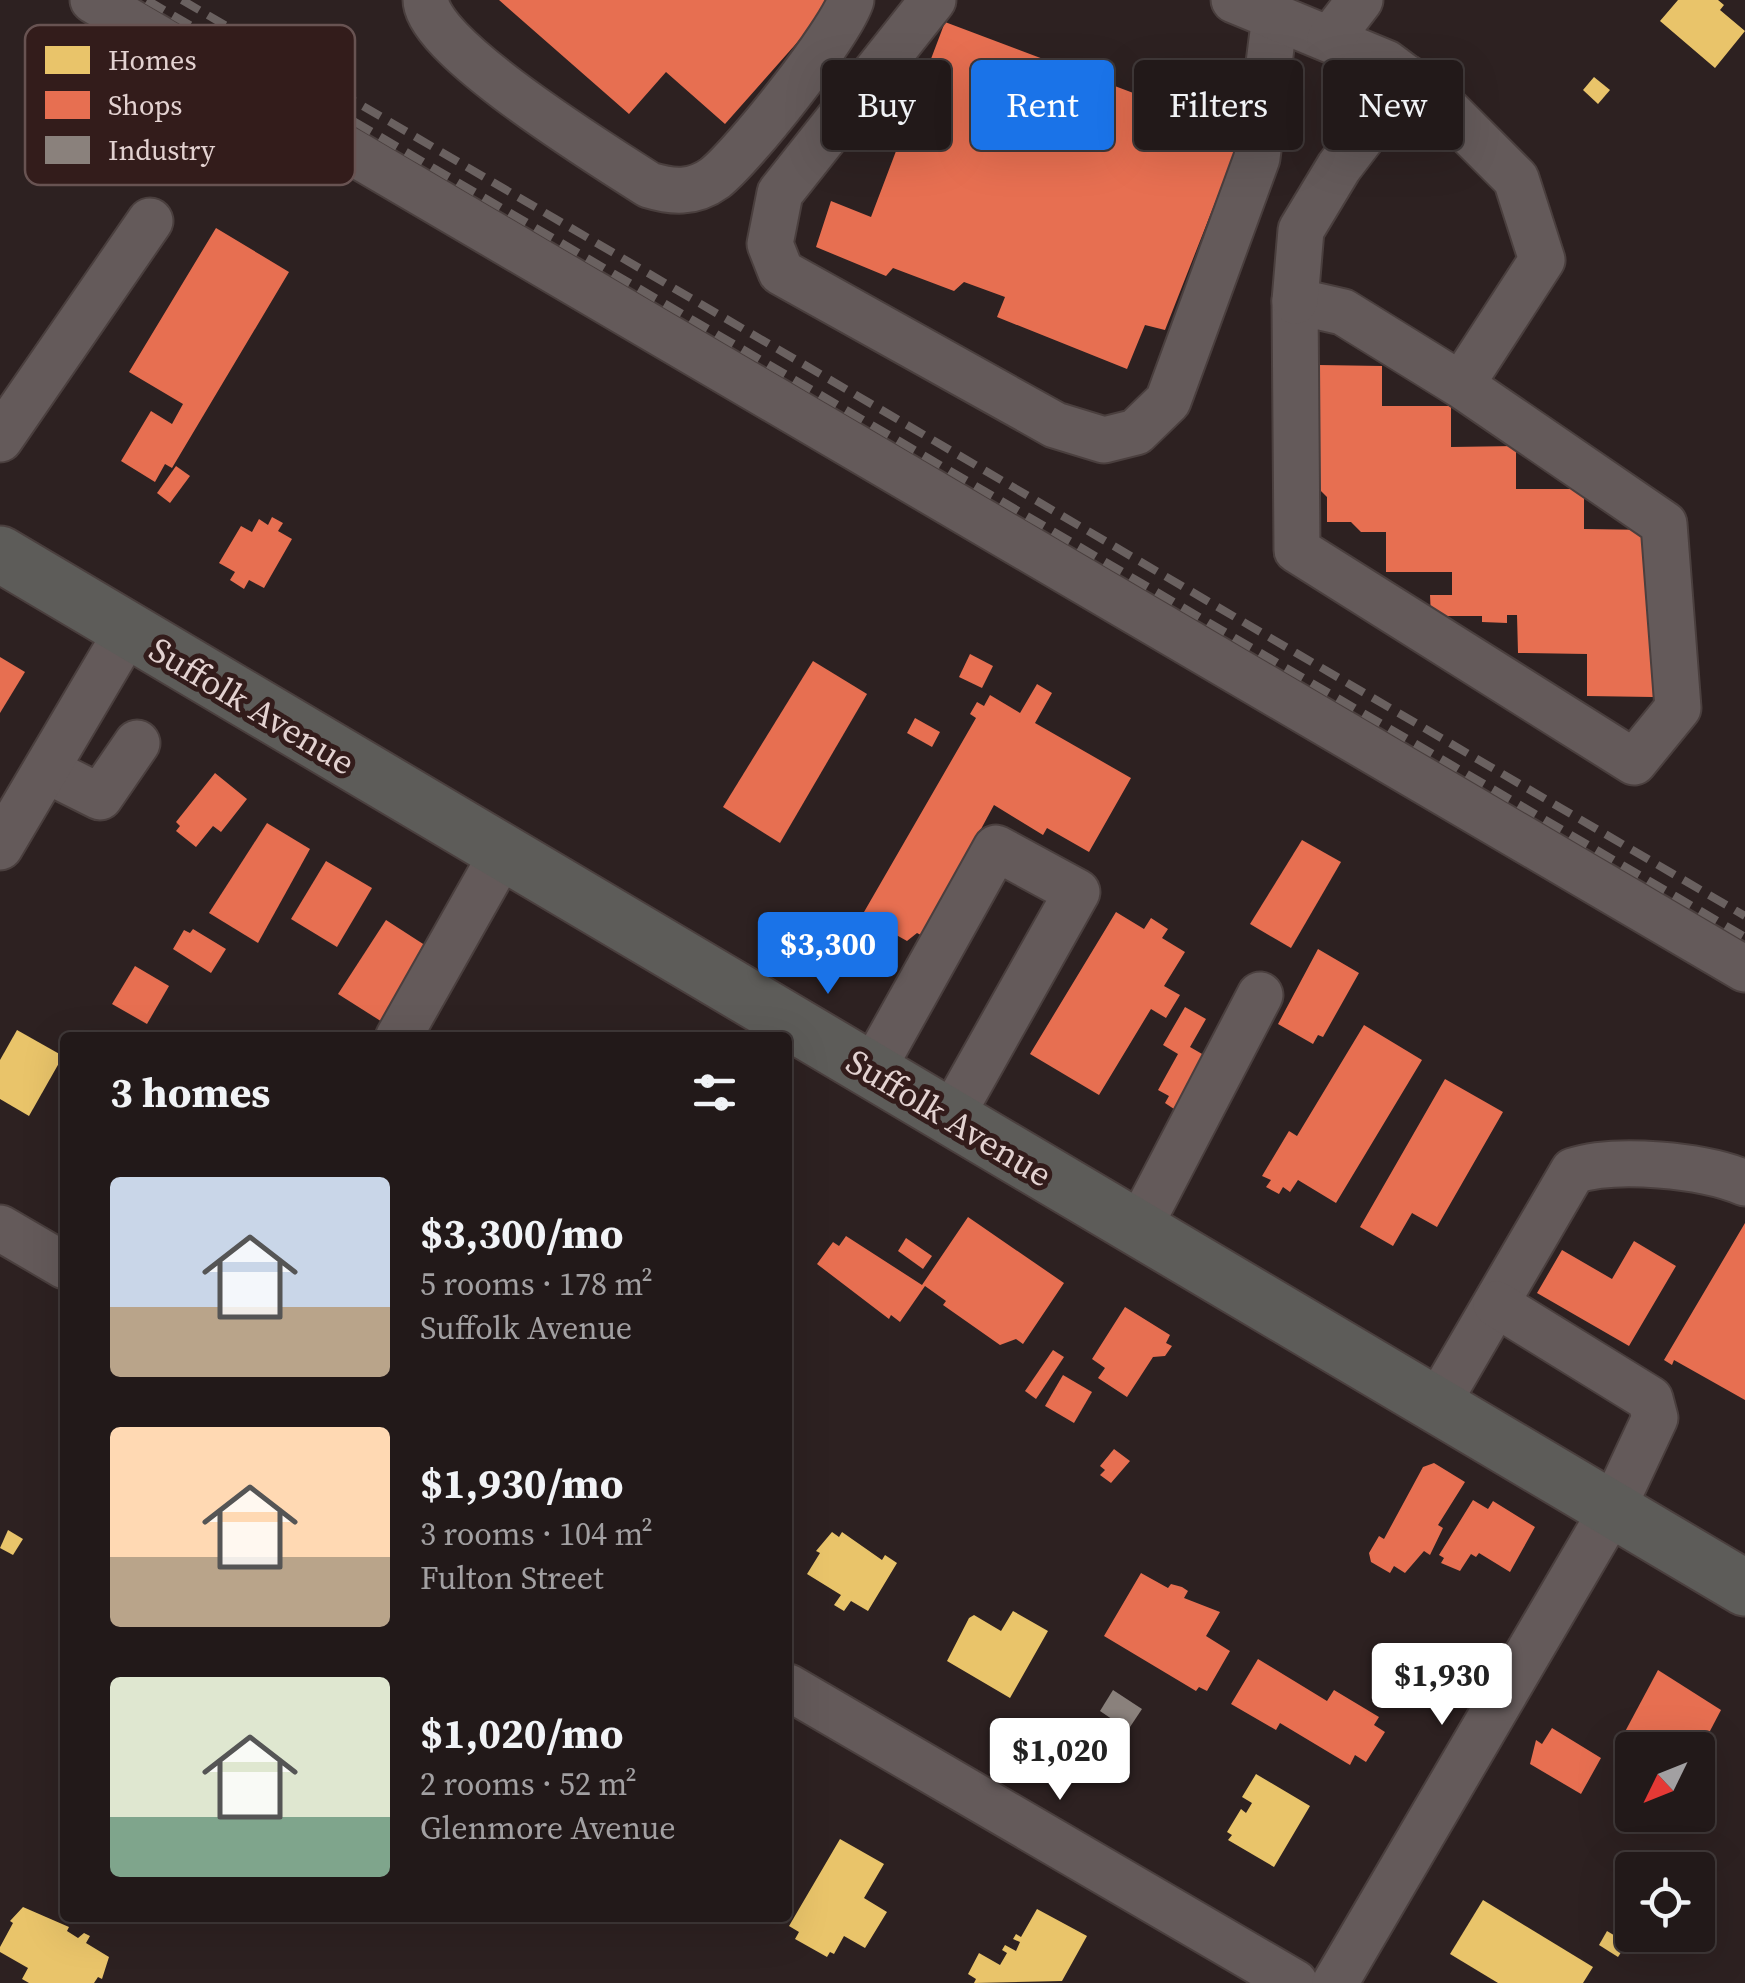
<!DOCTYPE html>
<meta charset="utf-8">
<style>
body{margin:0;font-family:"Source Serif 4",serif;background:#2e2626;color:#f1f3f6;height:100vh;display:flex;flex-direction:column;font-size:38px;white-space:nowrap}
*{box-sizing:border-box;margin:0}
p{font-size:32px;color:#a2a0a2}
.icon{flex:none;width:55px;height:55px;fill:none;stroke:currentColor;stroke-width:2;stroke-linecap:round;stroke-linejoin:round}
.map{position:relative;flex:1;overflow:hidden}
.panel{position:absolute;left:60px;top:1032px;width:732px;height:890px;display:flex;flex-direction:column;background:#221919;border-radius:10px;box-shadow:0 10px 40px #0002,0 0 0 2px #3f3838}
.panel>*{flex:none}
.top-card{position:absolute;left:822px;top:60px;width:772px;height:90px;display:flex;gap:20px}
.needle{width:65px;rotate:227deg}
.tools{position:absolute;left:1615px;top:1732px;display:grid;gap:20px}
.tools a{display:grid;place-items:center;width:100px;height:100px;border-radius:10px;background:#221919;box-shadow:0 10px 40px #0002,0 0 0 2px #3f3838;font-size:50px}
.price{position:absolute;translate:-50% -85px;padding:0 22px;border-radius:10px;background:#fff;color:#222;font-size:32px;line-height:65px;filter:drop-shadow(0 2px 5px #0008)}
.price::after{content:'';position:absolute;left:50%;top:60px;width:30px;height:22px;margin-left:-15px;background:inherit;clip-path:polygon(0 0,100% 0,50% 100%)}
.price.current{background:#1a73e8;color:#fff}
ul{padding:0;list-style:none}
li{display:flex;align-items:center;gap:30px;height:250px;padding:0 50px}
li span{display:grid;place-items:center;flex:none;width:280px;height:200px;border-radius:10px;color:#555}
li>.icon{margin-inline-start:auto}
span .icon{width:120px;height:120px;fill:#fffc;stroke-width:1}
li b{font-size:42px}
h2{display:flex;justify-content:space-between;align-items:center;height:120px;padding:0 50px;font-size:42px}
.chip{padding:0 35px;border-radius:10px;background:#221919;box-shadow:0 10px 40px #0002,0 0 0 2px #3f3838;font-size:35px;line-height:90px}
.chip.current{background:#1a73e8;color:#fff}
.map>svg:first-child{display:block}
.homes{fill:#e9c46a}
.shops{fill:#e76f51}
.industry{fill:#8a817c}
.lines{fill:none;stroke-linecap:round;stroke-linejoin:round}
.minor-casing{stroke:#4a3f3e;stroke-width:49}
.major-casing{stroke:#4a3f3e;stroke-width:59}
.minor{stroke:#645a5a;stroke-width:45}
.major{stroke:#5d5c59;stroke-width:55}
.rail{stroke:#6a6160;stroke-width:8;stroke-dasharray:20 10;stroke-linecap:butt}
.labels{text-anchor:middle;stroke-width:10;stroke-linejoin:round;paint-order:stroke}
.street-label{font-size:35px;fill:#e3d2d1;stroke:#331c1b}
.key{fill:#331c1b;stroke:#685352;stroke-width:2.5}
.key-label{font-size:28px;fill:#e3d2d1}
</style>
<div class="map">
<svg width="1745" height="1983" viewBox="0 0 1745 1983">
<rect width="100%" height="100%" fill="#2d2121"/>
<g class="homes">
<path d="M1678,0h40l6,5 -4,5 25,21 -30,37 -55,-47z"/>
<path d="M1594,77l16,13 -12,14 -15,-14z"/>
<path d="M17,1030l46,26 -34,60 -29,-17v-39z"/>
<path d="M8,1530l15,9 -10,16 -13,-7z"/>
<path d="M832,1532l7,5 3,-5 40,28 3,-5 12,8 -29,48 -17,-10 -7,10 -10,-6 7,-10 -34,-21 13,-21 -4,-2z"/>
<path d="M1013,1611l35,20 -38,67 -63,-37 22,-43 5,-3 27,16z"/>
<path d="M1043,1745l23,15 -13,21 -23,-16z"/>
<path d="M1256,1774l54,32 -36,61 -46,-27 4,-5 -5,-3 14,-23 5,4 6,-10 -10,-6z"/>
<path d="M840,1839l44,25 -20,34 23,14 -22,36 -21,-12 -10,18 -4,-2 -3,5 -32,-18 4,-7 -10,-6z"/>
<path d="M1483,1900l110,67 -10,16h-85l-48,-29z"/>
<path d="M23,1907l46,20 -2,4 11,7 6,-5 6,3 -4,7 23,14 -7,22 -4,-2 -4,6h-65l-7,-4 6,-11 -28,-16v-5l13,-24 -3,-2z"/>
<path d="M1037,1909l50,27 -25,45 -88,2 2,-4 -8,-5 11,-21 21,12 7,-12 -5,-3 3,-5 11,6 4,-9 -7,-3 3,-5 5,3z"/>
<path d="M1607,1931l20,12 -9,14 -19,-12z"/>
</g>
<g class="shops">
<path d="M499,0h329l4,3 -107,121 -59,-52 -37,42z"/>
<path d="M945,22l297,112 -77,196 -20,-5 -18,44 -130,-52 8,-20 -41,-15 -10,9 -61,-23 -7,8 -70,-29 15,-46 40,16z"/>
<path d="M216,228l73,44 -117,196 -7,-4 -10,18 -34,-21 30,-50 21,13 11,-20 -54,-32z"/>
<path d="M1319,365l63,1v40h69v41l65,-1v43h68v40l68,1 1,167 -66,-1v-42l-69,-1 -1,-38h-10v8l-25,-1v-6h-51l-1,-21h22v-23h-66v-40h-25l-10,-10h-24v-25l-9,-9z"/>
<path d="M176,466l14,10 -20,27 -13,-10z"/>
<path d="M272,517l11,6 -5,8 14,8 -28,49 -15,-8 -5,9 -14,-9 5,-8 -16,-9 22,-37 11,6 7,-13 9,6z"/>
<path d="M970,654l23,12 -11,22 -23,-11z"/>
<path d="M0,657l25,15 -25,41z"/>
<path d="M813,661l54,33 -87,149 -57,-36z"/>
<path d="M1037,684l15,9 -17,30 96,55 -42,74 -42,-24 -4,7 -49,-30 -71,131 -6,-3 -10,8 -32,-18 2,-4 -13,-7 112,-194 -6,-4 7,-12 7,4 6,-11 30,18z"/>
<path d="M915,718l25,14 -8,15 -25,-14z"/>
<path d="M215,773l32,26 -26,33 -8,-6 -17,21 -20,-16 4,-5 -4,-4z"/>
<path d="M267,823l43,26 -52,94 -49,-30z"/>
<path d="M1302,840l39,22 -50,86 -41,-24z"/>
<path d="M326,861l46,27 -35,59 -46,-28z"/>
<path d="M1116,912l28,17 7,-11 17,11 -6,9 23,14 -21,34 16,9 -14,23 -15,-9 -52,86 -69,-41z"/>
<path d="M386,920l48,31 -47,74 -49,-31z"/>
<path d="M193,929l33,20 -15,24 -38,-24 11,-19 6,3z"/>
<path d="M1318,949l41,24 -36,64 -5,-2 -5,9 -35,-20z"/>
<path d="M135,966l34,20 -22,38 -35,-20z"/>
<path d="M1185,1007l21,12 -16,28 26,15 -26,46 -12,-6 -4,7 -9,-6 4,-7 -11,-6 20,-36 -15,-9z"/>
<path d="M1364,1025l58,35 -86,143 -38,-23 -8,12 -7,-5 -4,7 -13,-7 5,-7 -9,-4 27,-45 8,5z"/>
<path d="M1445,1079l58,33 -66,115 -25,-14 -19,33 -33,-19z"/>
<path d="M968,1217l96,66 -41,61 -7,-5 -16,6 -57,-40 3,-4 -21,-15 -25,36 -9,-7 -2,4 -72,-55 16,-22 6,4 7,-10 76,49z"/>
<path d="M1745,1223v177l-71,-40 -2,5 -8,-5z"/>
<path d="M906,1238l26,18 -9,13 -25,-18z"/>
<path d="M1634,1241l42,25 -47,80 -92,-53 25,-43 50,29z"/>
<path d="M1125,1307l45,28 -4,8 6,3 -7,10 -12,1 -26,40 -29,-19 7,-10 -13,-9z"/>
<path d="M1053,1350l11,7 -28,42 -11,-8z"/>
<path d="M1063,1375l29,17 -18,31 -29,-17z"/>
<path d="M1114,1449l16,12 -19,22 -11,-8 5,-5 -5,-4z"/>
<path d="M1434,1463l31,19 -27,43 5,3 -13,27 -6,-4 -19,22 -11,-7 -4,7 -19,-11 -2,-9 10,-17 5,3 39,-72z"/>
<path d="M1473,1500l15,9 5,-8 42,26 -25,45 -31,-19 -3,4 -5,-3 -11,17 -19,-8 3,-5 -5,-3z"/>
<path d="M1141,1573l27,15 3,-4 11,3 6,4 -4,7 36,14 -14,24 24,15 -23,40 -8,-4 -3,4 -92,-55z"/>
<path d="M1258,1659l69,42 7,-11 45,27 -5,8 11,7 -19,30 -11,-7 -5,10 -70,-42 -4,7 -45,-26z"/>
<path d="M1658,1670l63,40 -21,40h-64l-16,-9z"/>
<path d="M1552,1728l49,30 -20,36 -51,-30 6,-24 6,4z"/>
<path d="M1698,1802l7,5 -13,18 -9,-7 -8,12 -20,-15h43z"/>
</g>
<path class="industry" d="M1113,1690l29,19 -14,21 -28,-19z"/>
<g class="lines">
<defs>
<g id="minor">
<path d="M93,0l1652,969"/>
<path d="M426,0c0,47 180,157 223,185 23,7 44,9 66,-7 29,-23 125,-144 136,-178"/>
<path d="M933,0l-153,193 -10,51 11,28 274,153 49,15 32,-8 32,-31 89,-243 18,-142"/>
<path d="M1234,0l152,63 55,41 75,75 26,81 -81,125 203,139 14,184 -44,54 -337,-212 -2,-249 48,11 118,73"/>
<path d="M1330,39l30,-39"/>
<path d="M1295,301l6,-71 38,-63 68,-89"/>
<path d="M0,439l150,-218"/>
<path d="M46,770l54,27 37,-54"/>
<path d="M0,847l127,-215"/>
<path d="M398,1038l104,-184"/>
<path d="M871,1072l125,-224 81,44 -127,226"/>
<path d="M0,1228l65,38"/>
<path d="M1138,1229l122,-234"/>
<path d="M1436,1406l137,-235c43,-14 130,-6 172,12"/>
<path d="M788,1687l507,296"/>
<path d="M1335,1983l277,-473 43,-92 -5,-19 -154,-95"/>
</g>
<path id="major" d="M0,554l1745,1034"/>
</defs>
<use href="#minor" class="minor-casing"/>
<use href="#major" class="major-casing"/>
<use href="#minor" class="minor"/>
<use href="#major" class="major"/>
<g class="rail">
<path d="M147,0l1598,937"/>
<path d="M182,0l1563,916"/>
</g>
</g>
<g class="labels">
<g class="street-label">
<text transform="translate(252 706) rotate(31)" y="12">Suffolk Avenue</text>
<text transform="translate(949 1118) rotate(31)" y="12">Suffolk Avenue</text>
</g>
</g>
<rect x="25" y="25" width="330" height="160" rx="15" class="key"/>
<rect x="45" y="46" width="45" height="28" fill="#e9c46a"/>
<rect x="45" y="91" width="45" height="28" fill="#e76f51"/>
<rect x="45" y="136" width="45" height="28" fill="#8a817c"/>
<g class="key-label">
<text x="108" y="70">Homes</text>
<text x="108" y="115">Shops</text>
<text x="108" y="160">Industry</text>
</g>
</svg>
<div class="tools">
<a><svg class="needle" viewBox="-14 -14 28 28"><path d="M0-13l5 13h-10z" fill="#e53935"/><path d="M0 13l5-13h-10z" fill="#a2a0a2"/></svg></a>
<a><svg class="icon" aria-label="locate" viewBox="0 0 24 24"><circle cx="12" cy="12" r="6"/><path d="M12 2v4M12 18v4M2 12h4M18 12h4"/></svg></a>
</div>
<b class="price current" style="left:828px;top:997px">$3,300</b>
<b class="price" style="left:1442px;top:1728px">$1,930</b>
<b class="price" style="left:1060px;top:1803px">$1,020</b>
<div class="top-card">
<a class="chip">Buy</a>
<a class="chip current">Rent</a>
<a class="chip">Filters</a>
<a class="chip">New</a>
</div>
<section class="panel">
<h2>3 homes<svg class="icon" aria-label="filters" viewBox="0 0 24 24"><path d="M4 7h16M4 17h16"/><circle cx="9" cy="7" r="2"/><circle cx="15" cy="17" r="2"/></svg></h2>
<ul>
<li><span style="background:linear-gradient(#c9d6e8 65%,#b9a48a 0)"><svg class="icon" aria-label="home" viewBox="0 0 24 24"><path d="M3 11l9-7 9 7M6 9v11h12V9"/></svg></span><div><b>$3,300/mo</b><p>5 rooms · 178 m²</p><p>Suffolk Avenue</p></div></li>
<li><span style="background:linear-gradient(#ffd9b3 65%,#b9a48a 0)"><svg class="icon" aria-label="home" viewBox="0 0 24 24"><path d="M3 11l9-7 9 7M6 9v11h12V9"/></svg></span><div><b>$1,930/mo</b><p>3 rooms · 104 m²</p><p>Fulton Street</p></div></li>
<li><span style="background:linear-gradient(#dfe7d0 70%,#7fa58c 0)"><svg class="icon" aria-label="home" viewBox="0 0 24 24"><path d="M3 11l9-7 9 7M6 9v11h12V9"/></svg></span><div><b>$1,020/mo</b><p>2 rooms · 52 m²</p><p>Glenmore Avenue</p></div></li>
</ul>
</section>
</div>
